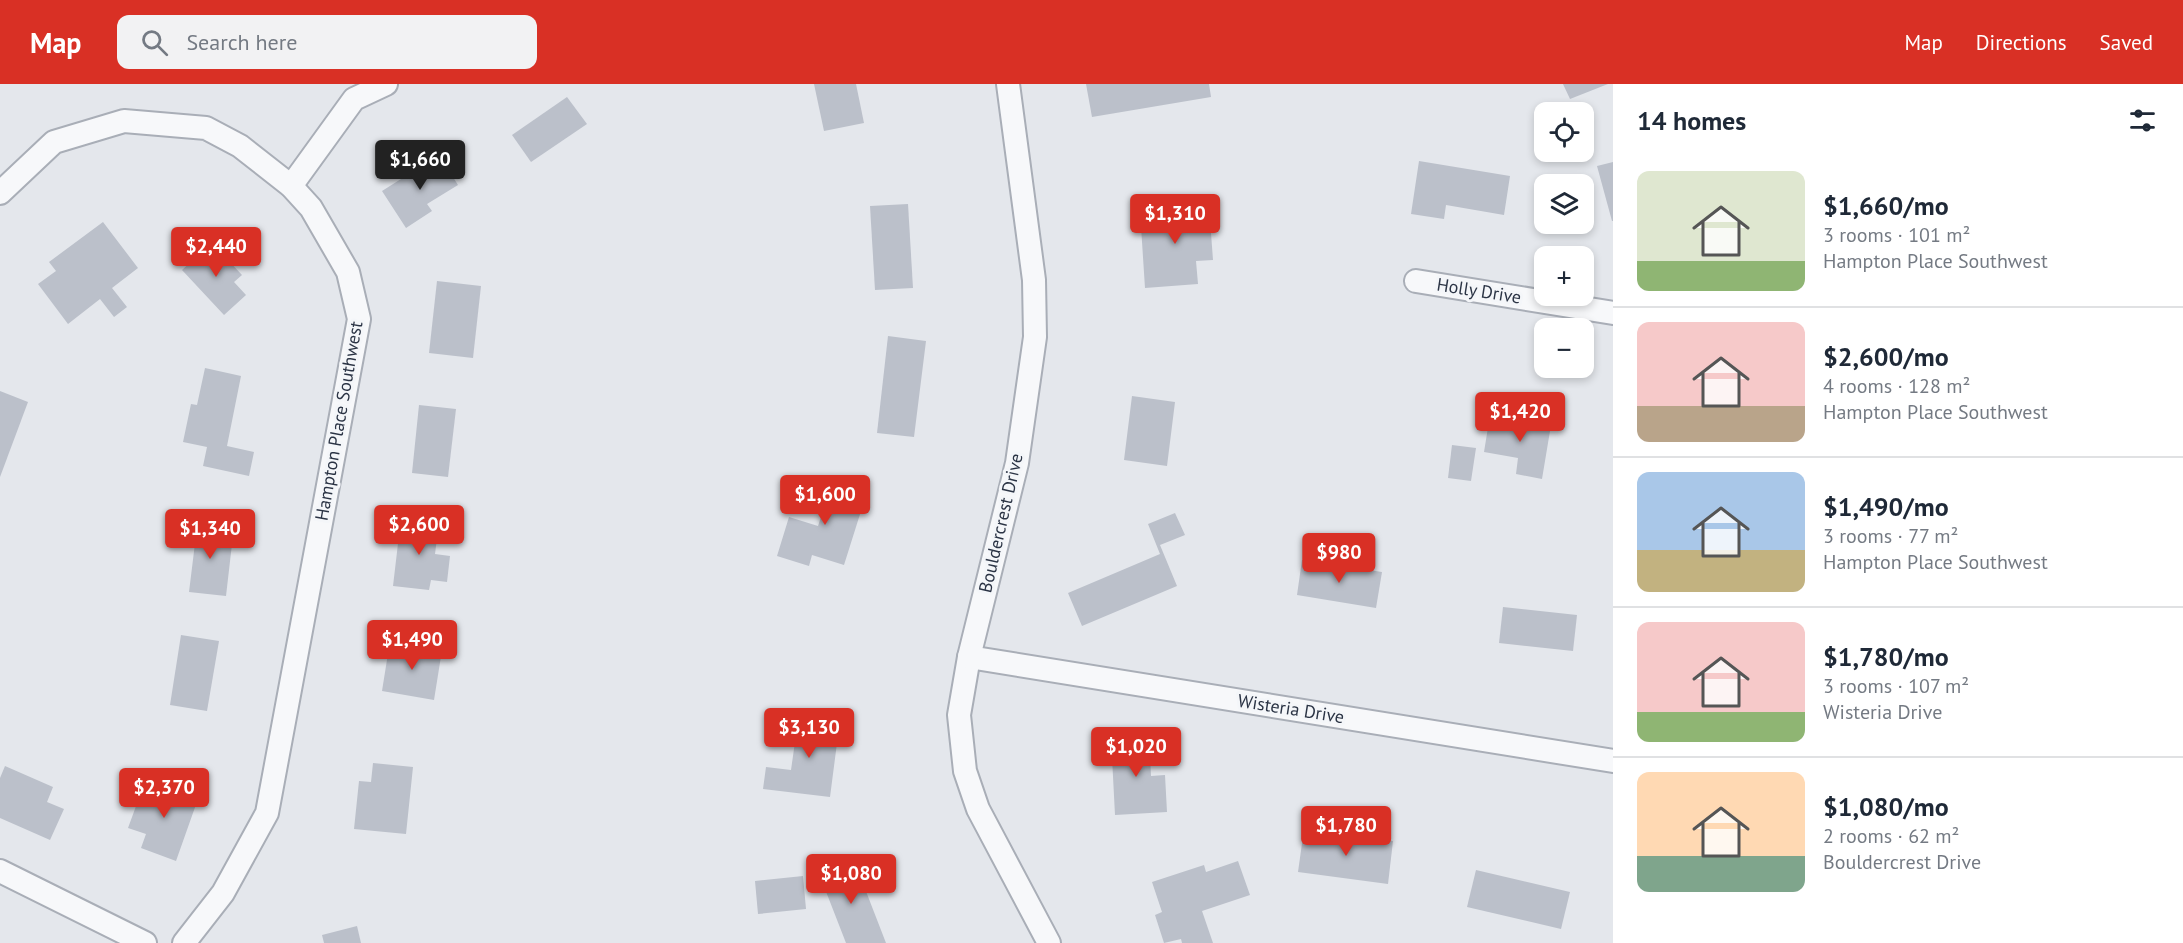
<!DOCTYPE html>
<meta charset="utf-8">
<style>
body{margin:0;font-family:"PT Sans",sans-serif;background:#f2f2f3;color:#1f2937;height:100vh;display:flex;flex-direction:column;font-size:22px;white-space:nowrap}
*{box-sizing:border-box;margin:0}
p{font-size:20px;color:#747a83}
.icon{flex:none;width:33px;height:33px;fill:none;stroke:currentColor;stroke-width:2;stroke-linecap:round;stroke-linejoin:round}
.map{position:relative;flex:1;overflow:hidden}
.sheet{display:flex;flex-direction:column;background:#fff;width:570px}
.sheet>*{flex:none}
.tools{position:absolute;left:1534px;top:18px;display:grid;gap:12px}
.tools a{display:grid;place-items:center;width:60px;height:60px;border-radius:12px;background:#fff;box-shadow:0 3px 9px #0003;font-size:30px}
.price{position:absolute;translate:-50% -51px;padding:0 14px;border-radius:6px;background:#d93025;color:#fff;font-size:20px;line-height:39px;filter:drop-shadow(0 2px 3px #0008)}
.price::after{content:'';position:absolute;left:50%;top:36px;width:18px;height:14px;margin-left:-9px;background:inherit;clip-path:polygon(0 0,100% 0,50% 100%)}
.price.active{background:#222;color:#fff}
ul{padding:0;list-style:none}
li{display:flex;align-items:center;gap:18px;height:150px;padding:0 24px}
li+li{border-top:2px solid #e0e1e3}
li span{display:grid;place-items:center;flex:none;width:168px;height:120px;border-radius:12px;color:#555}
li>.icon{margin-inline-start:auto}
span .icon{width:72px;height:72px;fill:#fffc;stroke-width:1}
li b{font-size:26px}
h2{display:flex;justify-content:space-between;align-items:center;height:72px;padding:0 24px;font-size:26px}
header{display:flex;align-items:center;gap:36px;box-sizing:border-box;height:84px;padding:0 30px;background:#d93025;color:#fff}
header strong{font-size:28px}
nav{display:flex;gap:33px;margin-inline-start:auto;font-size:21px}
.search{width:420px;height:54px;background:#f2f2f3;display:flex;align-items:center;gap:15px;box-sizing:border-box;padding:0 21px;border-radius:12px;color:#747a83;font-size:22px}
main{display:flex;flex:1;min-height:0}
.map>svg:first-child{display:block}
.building{fill:#bbc0ca}
.lines{fill:none;stroke-linecap:round;stroke-linejoin:round}
.street-casing{stroke:#a9aeb7;stroke-width:26}
.street{stroke:#f7f8fa;stroke-width:22}
.labels{text-anchor:middle;stroke-width:6;stroke-linejoin:round;paint-order:stroke}
.street-label{font-size:18px;fill:#2b3445;stroke:#f4f6f9}
</style>
<header>
<strong>Map</strong>
<div class="search"><svg class="icon" aria-label="search" viewBox="0 0 24 24"><circle cx="10" cy="10" r="6"/><path d="M15 15l6 6"/></svg>Search here</div>
<nav><a>Map</a><a>Directions</a><a>Saved</a></nav>
</header>
<main>
<div class="map">
<svg width="1613" height="859" viewBox="0 0 1613 859">
<rect width="100%" height="100%" fill="#e4e7ec"/>
<g class="building">
<path d="M814,0h42l8,39 -40,8z"/>
<path d="M1086,0h123l2,13 -119,20z"/>
<path d="M1563,0h45l-38,15z"/>
<path d="M567,13l20,27 -56,38 -19,-27z"/>
<path d="M439,71l19,30 -31,19 5,7 -26,17 -24,-37z"/>
<path d="M1419,77l91,15 -6,39 -58,-10 -2,14 -33,-5z"/>
<path d="M1613,78v59h-1l-15,-55z"/>
<path d="M908,120l5,84 -38,2 -5,-84z"/>
<path d="M1209,122l4,54 -17,1 2,23 -53,4 -5,-77z"/>
<path d="M103,138l35,46 -26,20 15,19 -13,10 -14,-18 -32,25 -30,-40 18,-13 -7,-9z"/>
<path d="M212,159l30,32 -8,7 12,13 -22,20 -42,-45z"/>
<path d="M437,197l44,5 -8,72 -44,-5z"/>
<path d="M888,252l38,5 -12,96 -37,-4z"/>
<path d="M205,284l36,8 -14,70 27,6 -5,24 -46,-10 4,-19 -24,-5 8,-38 6,1z"/>
<path d="M0,307l28,11 -28,75z"/>
<path d="M1132,312l43,6 -8,64 -43,-6z"/>
<path d="M419,321l37,4 -8,68 -36,-4z"/>
<path d="M1490,331l61,10 -9,54 -26,-5 2,-16 -34,-6z"/>
<path d="M1452,361l24,3 -5,33 -23,-3z"/>
<path d="M833,398l34,10 -23,73 -32,-10 -3,11 -32,-10 12,-39 29,9 4,-12 -14,-5 8,-26 15,5z"/>
<path d="M1175,429l10,22 -25,10 17,41 -95,40 -14,-33 92,-39 -12,-30z"/>
<path d="M401,434l38,4 -4,32 15,2 -3,26 -16,-2 -2,10 -36,-4z"/>
<path d="M198,435l26,4 -3,20 11,1 -6,52 -37,-4z"/>
<path d="M1302,476l80,12 -6,36 -79,-13z"/>
<path d="M1503,523l74,8 -4,36 -74,-8z"/>
<path d="M181,551l38,6 -12,70 -37,-6z"/>
<path d="M390,557l52,9 -8,50 -52,-9z"/>
<path d="M799,630l41,6 -10,77 -67,-8 3,-22 25,3z"/>
<path d="M1149,652l2,40 14,-1 2,37 -52,3 -4,-77z"/>
<path d="M373,679l40,4 -7,67 -52,-5 5,-48 12,1z"/>
<path d="M5,682l48,21 -6,15 17,7 -14,31 -50,-22v-40z"/>
<path d="M161,698l38,14 -23,65 -35,-13 5,-14 -18,-6 15,-41 14,5z"/>
<path d="M1304,745l89,12 -5,43 -90,-12z"/>
<path d="M847,776l9,23 6,-2 24,62h-40l-28,-72z"/>
<path d="M1238,777l12,34 -48,16 11,32h-31l-1,-4 -17,4 -9,-28 7,-3 -10,-30 52,-17 2,7z"/>
<path d="M1476,786l94,22 -9,37 -94,-22z"/>
<path d="M803,792l3,33 -48,5 -3,-33z"/>
<path d="M357,842l4,17h-37l-2,-8z"/>
</g>
<g class="lines">
<defs>
<g id="street">
<path d="M1008,0l26,196 1,57 -18,126 -48,194 -10,58 6,56 13,38 71,134"/>
<path d="M291,102l63,-87 32,-15"/>
<path d="M0,109l54,-51 70,-21 82,7 34,18 51,40 20,22 37,64 11,47 -92,494 -44,80 -39,50"/>
<path d="M1416,197l197,32"/>
<path d="M969,573l644,104"/>
<path d="M0,787l145,72"/>
</g>
</defs>
<use href="#street" class="street-casing"/>
<use href="#street" class="street"/>
</g>
<g class="labels">
<g class="street-label">
<text transform="translate(1479 207) rotate(9)" y="6">Holly Drive</text>
<text transform="translate(339 337) rotate(-80)" y="6">Hampton Place Southwest</text>
<text transform="translate(1001 439) rotate(-77)" y="6">Bouldercrest Drive</text>
<text transform="translate(1291 625) rotate(9)" y="6">Wisteria Drive</text>
</g>
</g>
</svg>
<div class="tools">
<a><svg class="icon" aria-label="locate" viewBox="0 0 24 24"><circle cx="12" cy="12" r="6"/><path d="M12 2v4M12 18v4M2 12h4M18 12h4"/></svg></a>
<a><svg class="icon" aria-label="layers" viewBox="0 0 24 24"><path d="M12 4l9 5-9 5-9-5zM3 14l9 5 9-5"/></svg></a>
<a>+</a>
<a>−</a>
</div>
<b class="price active" style="left:420px;top:107px">$1,660</b>
<b class="price" style="left:1175px;top:161px">$1,310</b>
<b class="price" style="left:216px;top:194px">$2,440</b>
<b class="price" style="left:1520px;top:359px">$1,420</b>
<b class="price" style="left:825px;top:442px">$1,600</b>
<b class="price" style="left:419px;top:472px">$2,600</b>
<b class="price" style="left:210px;top:476px">$1,340</b>
<b class="price" style="left:1339px;top:500px">$980</b>
<b class="price" style="left:412px;top:587px">$1,490</b>
<b class="price" style="left:809px;top:675px">$3,130</b>
<b class="price" style="left:1136px;top:694px">$1,020</b>
<b class="price" style="left:164px;top:735px">$2,370</b>
<b class="price" style="left:1346px;top:773px">$1,780</b>
<b class="price" style="left:851px;top:821px">$1,080</b>
</div>
<section class="sheet">
<h2>14 homes<svg class="icon" aria-label="filters" viewBox="0 0 24 24"><path d="M4 7h16M4 17h16"/><circle cx="9" cy="7" r="2"/><circle cx="15" cy="17" r="2"/></svg></h2>
<ul>
<li><span style="background:linear-gradient(#dfe7d0 75%,#8fb573 0)"><svg class="icon" aria-label="home" viewBox="0 0 24 24"><path d="M3 11l9-7 9 7M6 9v11h12V9"/></svg></span><div><b>$1,660/mo</b><p>3 rooms · 101 m²</p><p>Hampton Place Southwest</p></div></li>
<li><span style="background:linear-gradient(#f6c9c9 70%,#b9a48a 0)"><svg class="icon" aria-label="home" viewBox="0 0 24 24"><path d="M3 11l9-7 9 7M6 9v11h12V9"/></svg></span><div><b>$2,600/mo</b><p>4 rooms · 128 m²</p><p>Hampton Place Southwest</p></div></li>
<li><span style="background:linear-gradient(#a9c7e8 65%,#c2b280 0)"><svg class="icon" aria-label="home" viewBox="0 0 24 24"><path d="M3 11l9-7 9 7M6 9v11h12V9"/></svg></span><div><b>$1,490/mo</b><p>3 rooms · 77 m²</p><p>Hampton Place Southwest</p></div></li>
<li><span style="background:linear-gradient(#f6c9c9 75%,#8fb573 0)"><svg class="icon" aria-label="home" viewBox="0 0 24 24"><path d="M3 11l9-7 9 7M6 9v11h12V9"/></svg></span><div><b>$1,780/mo</b><p>3 rooms · 107 m²</p><p>Wisteria Drive</p></div></li>
<li><span style="background:linear-gradient(#ffd9b3 70%,#7fa58c 0)"><svg class="icon" aria-label="home" viewBox="0 0 24 24"><path d="M3 11l9-7 9 7M6 9v11h12V9"/></svg></span><div><b>$1,080/mo</b><p>2 rooms · 62 m²</p><p>Bouldercrest Drive</p></div></li>
</ul>
</section>
</main>
